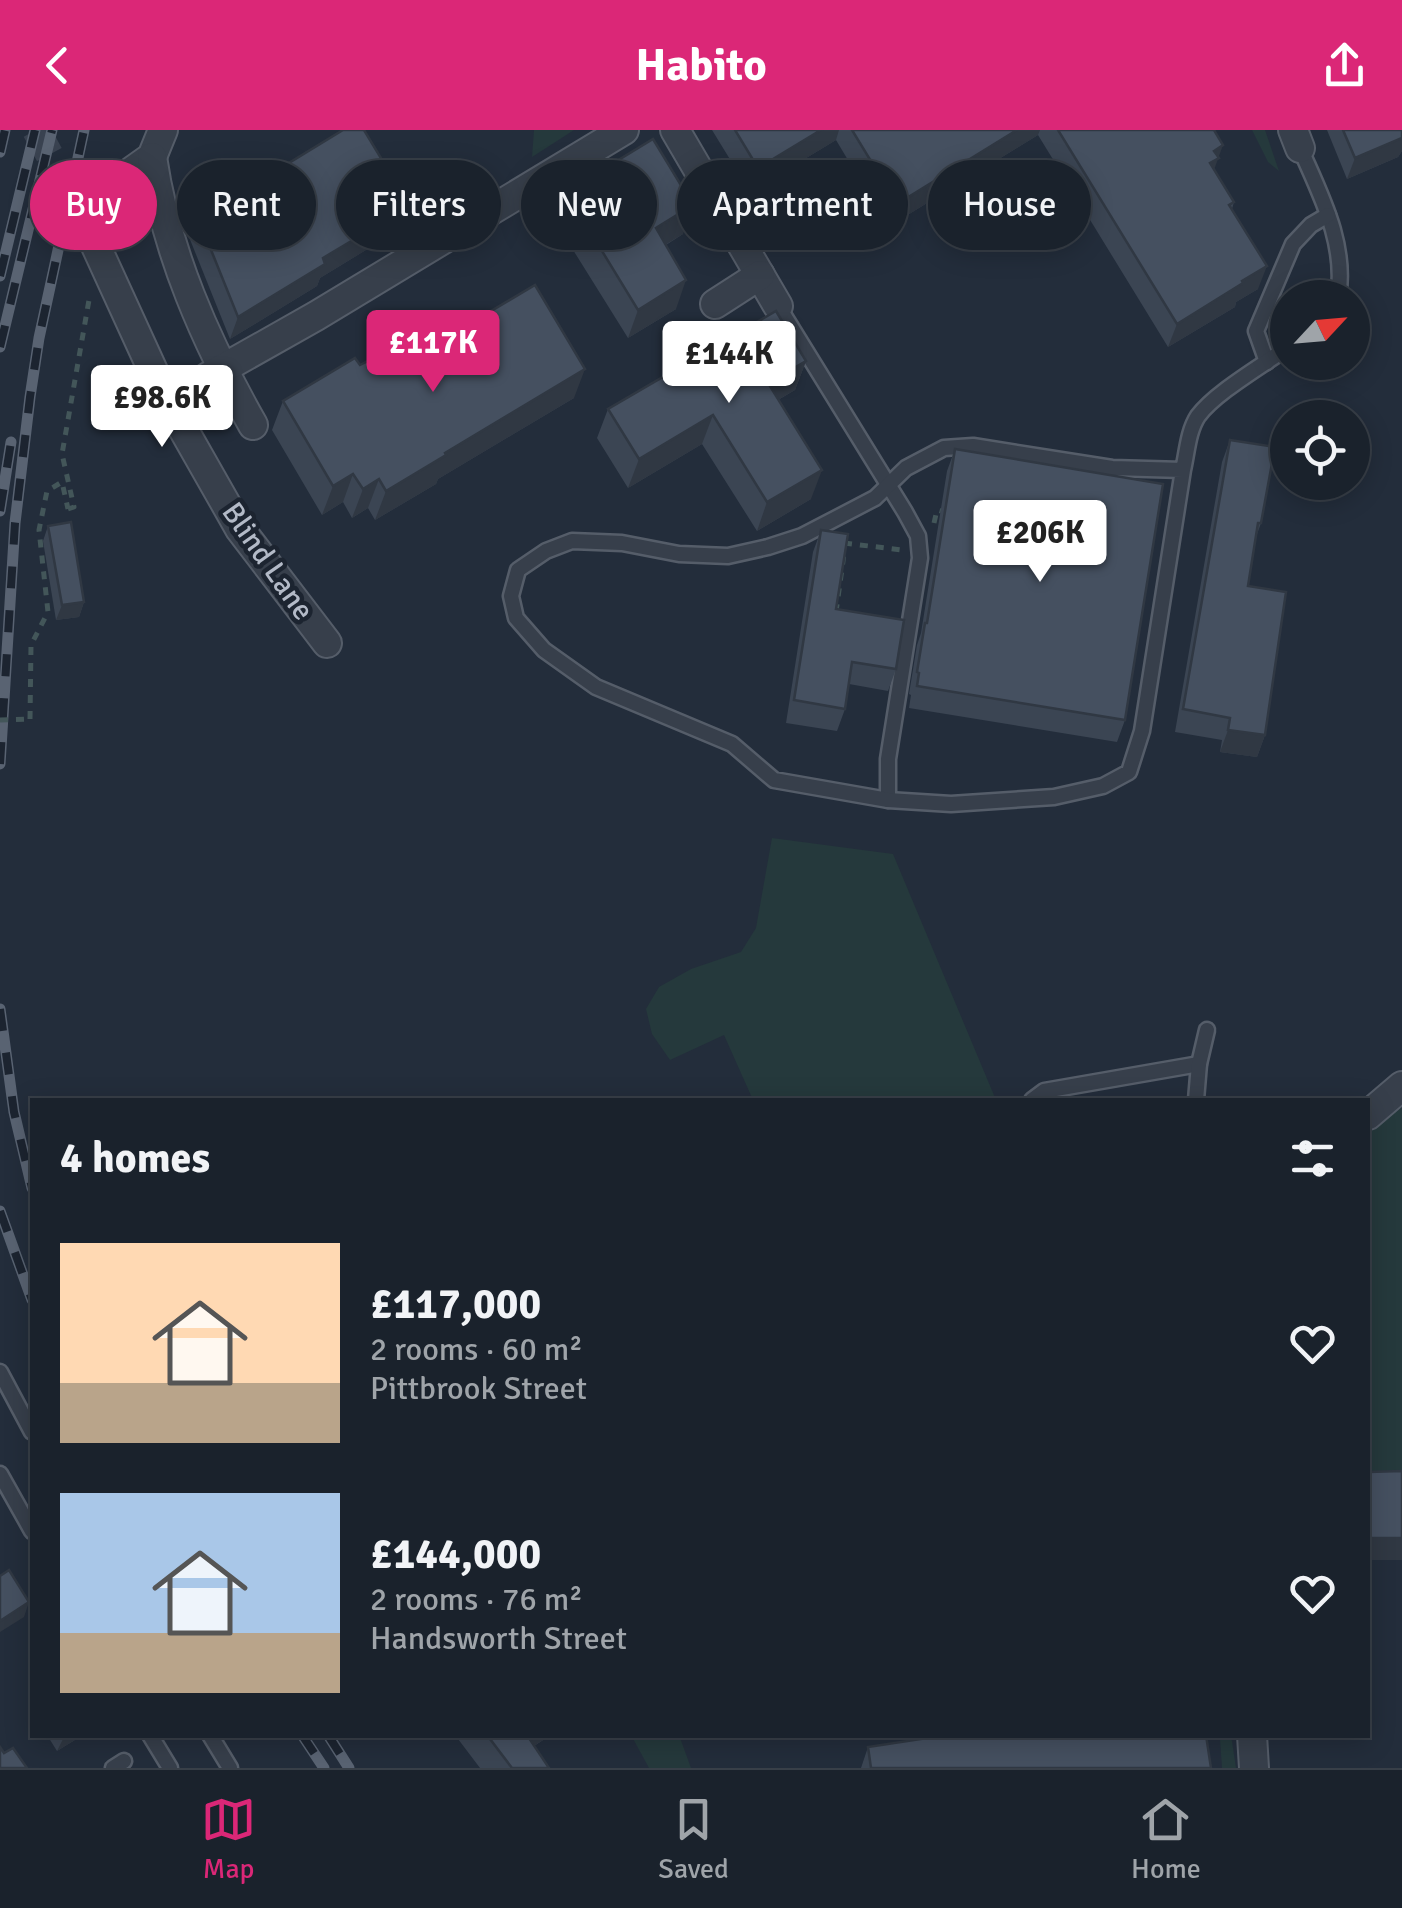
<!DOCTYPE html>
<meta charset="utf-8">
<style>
body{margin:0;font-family:Signika,sans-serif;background:#232a34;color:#f1f3f6;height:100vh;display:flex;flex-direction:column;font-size:38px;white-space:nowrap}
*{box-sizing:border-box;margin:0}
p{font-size:32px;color:#9fa4a9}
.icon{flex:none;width:55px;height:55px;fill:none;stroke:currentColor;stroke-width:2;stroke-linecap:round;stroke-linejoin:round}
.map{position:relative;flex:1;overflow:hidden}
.details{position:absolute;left:30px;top:968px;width:1340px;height:640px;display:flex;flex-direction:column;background:#1a222c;border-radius:0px;box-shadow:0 5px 25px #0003,0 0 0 2px #383f48}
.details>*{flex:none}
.banner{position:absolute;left:30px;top:30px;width:1342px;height:90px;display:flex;gap:20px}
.needle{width:65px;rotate:64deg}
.tools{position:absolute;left:1270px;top:150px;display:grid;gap:20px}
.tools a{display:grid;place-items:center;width:100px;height:100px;border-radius:50%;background:#1a222c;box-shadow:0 5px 25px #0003,0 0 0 2px #383f48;font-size:50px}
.price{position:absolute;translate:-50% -85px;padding:0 22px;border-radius:10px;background:#fff;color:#222;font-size:32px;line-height:65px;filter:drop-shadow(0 2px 5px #0008)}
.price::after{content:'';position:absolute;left:50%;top:60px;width:30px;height:22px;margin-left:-15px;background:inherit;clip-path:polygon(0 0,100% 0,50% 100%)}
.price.on{background:#db2777;color:#fff}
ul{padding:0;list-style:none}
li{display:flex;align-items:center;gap:30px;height:250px;padding:0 30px}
li span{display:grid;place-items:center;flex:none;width:280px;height:200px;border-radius:0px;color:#555}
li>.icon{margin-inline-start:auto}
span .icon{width:120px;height:120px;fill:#fffc;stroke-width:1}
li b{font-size:42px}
h2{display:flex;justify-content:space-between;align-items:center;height:120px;padding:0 30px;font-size:42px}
.tag{padding:0 35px;border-radius:45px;background:#1a222c;box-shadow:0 5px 25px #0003,0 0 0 2px #383f48;font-size:35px;line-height:90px}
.tag.on{background:#db2777;color:#fff}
header{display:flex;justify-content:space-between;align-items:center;height:130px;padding:0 30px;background:#db2777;color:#fff;font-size:45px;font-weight:800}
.dock{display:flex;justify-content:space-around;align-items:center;height:140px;border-top:2px solid #383f48;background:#1a222c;font-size:28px;color:#9fa4a9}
.dock a{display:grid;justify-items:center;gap:5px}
.dock .on{color:#db2777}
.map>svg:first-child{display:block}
.green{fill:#25393c}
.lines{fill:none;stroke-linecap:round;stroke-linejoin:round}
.minor-tunnel{stroke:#394250;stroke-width:28;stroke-dasharray:28 14;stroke-linecap:butt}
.service-casing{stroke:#555d69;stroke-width:19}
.minor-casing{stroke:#555d69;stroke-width:32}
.path{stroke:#435659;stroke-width:5;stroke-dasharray:8 8;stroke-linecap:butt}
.service{stroke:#373f4b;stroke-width:14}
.minor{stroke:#373f4b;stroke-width:28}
.rail-casing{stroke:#596372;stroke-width:11}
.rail{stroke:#1c2430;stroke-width:8;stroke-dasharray:22;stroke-linecap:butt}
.path-bridge{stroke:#435659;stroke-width:5;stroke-dasharray:8 8;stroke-linecap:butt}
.wall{fill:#3b4553}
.shaded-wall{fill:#303843}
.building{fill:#455060;stroke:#303843;stroke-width:2.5}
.labels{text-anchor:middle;stroke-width:9;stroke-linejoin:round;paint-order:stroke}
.street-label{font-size:30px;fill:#b3bac7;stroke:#1c2430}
</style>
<header><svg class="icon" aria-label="back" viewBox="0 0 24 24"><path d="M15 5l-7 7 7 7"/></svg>Habito<svg class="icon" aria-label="share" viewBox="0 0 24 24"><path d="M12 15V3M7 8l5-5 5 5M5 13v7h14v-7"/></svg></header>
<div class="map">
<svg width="1402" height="1638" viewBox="0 0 1402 1638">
<rect width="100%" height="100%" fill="#232d3b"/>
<g class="green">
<path d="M534,0h40l-42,27z"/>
<path d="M1252,0h13l14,41 -11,-9z"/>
<path d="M772,708l121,16 103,246h-243l-29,-65 -54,25 -18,-26 -6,-25 13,-22 32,-18 50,-17 15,-24z"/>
<path d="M1402,978v378h-34v-352l12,-13z"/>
<path d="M631,1605h48l12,33h-42z"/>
<path d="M1204,1605h27l5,33h-14l-2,-29h-15z"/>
</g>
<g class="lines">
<g class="minor-tunnel">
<path d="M36,0l43,79"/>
<path d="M178,261l30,-14"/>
</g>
<defs>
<g id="service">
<path d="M1300,18c21,48 47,96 38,150"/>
<path d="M778,176l127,206 13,24 2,22 -32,201v41"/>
<path d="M1267,232l-11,-31 37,-87 18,-19 17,-10"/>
<path d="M1183,340l-71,-2 -139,-22 -29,2 -38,20 -31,30 -73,38 -34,11 -40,9 -49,-2 -57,-11 -50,-2 -26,10 -28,19 -7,26 5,22 28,32 52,37 136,57 42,36 114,20 63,4 103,-7 49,-11 26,-14 13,-41 41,-261c4,-17 5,-39 15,-54 18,-24 64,-50 90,-69"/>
<path d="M1032,970l12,-9 155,-27"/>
<path d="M1196,970l3,-36 8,-34"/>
<path d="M0,1242l32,60"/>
<path d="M0,1344l32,57"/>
<path d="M150,1605l20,33"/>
<path d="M210,1605l20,33"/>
<path d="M113,1638l11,-7"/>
</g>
<g id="minor">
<path d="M163,0l-11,27 -73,52 86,188 75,132 87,114"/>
<path d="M675,0l103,176"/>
<path d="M1293,0l7,18"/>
<path d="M152,27c14,95 54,185 101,268"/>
<path d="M715,174l45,-29"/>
<path d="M208,247l108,-61 308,-186"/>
<path d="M1368,985l34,-29"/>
<path d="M1252,1605l2,33"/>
</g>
</defs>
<use href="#service" class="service-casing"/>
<use href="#minor" class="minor-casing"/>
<g class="path">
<path d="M68,379l6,-2 -12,-53 27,-154"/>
<path d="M934,393l3,-13 4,1"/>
<path d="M844,413l58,7"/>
<path d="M836,482l8,-58"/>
<path d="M30,589l1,-74 17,-33 -9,-82 8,-39 15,-9 6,27"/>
</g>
<use href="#service" class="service"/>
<use href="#minor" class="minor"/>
<defs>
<g id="rail">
<path d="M0,22l5,-22"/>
<path d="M0,146l35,-146"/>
<path d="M0,217l52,-217"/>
<path d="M0,381l11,-69"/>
<path d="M0,634l15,-241 15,-126 9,-59 45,-208"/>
<path d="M0,879l14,103 18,76"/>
<path d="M0,1081l32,89"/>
<path d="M302,1605l22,33"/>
<path d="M328,1605l21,33"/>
</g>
</defs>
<use href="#rail" class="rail-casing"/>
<use href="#rail" class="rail"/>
<path class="path-bridge" d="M0,590l30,-1"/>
</g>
<g class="wall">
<path d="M712,0h502v39l20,33 -2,7 26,80 -22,13 -1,5 -67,40 -130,-212 -150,92 -52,-87 -86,52z"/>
<path d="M1327,0h75v21l-4,6 -51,22z"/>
<path d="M566,62l117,42 -17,11 10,64 -48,29 -73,-117z"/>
<path d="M410,76l-8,22 -82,50 -3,8 -87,53 -41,-102 8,-22z"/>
<path d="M806,231l-11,29 -17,10 33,99 -54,32 -55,-87 -74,44 -31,-50 11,-29z"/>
<path d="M360,235l14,6 21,-3 179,30 -136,81 -2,5 -61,36 -7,-12 -16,10 -9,-16 -21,13 -50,-85 11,-29z"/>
<path d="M1230,310l31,83 -5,14 -8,49 17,149 -8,22 -37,-5 2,-12 -47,-8 47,-270z"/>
<path d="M955,319l170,271 -8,22 -208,-34 2,-13 -2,-1 8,-49 4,-12 26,-162z"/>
<path d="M48,396l36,76 -5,15 -23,3 -13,-79z"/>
<path d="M821,400l15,79 60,60 -8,22 -39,-7 -4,25 -8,22 -51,-8 27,-171z"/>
<path d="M47,1605h36l-26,16z"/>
<path d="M455,1605h96l-17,11 15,22h-69z"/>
<path d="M868,1617l343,21h-350z"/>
</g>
<g class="shaded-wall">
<path d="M821,0h18l-3,10 -86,52 8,-24z"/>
<path d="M1017,0h23l-2,5 -150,92 9,-23z"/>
<path d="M1402,8v13l-4,6 -51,22 8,-21z"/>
<path d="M1223,15l-13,36 -8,5 12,-35z"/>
<path d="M693,75l-10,29 -38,23 11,-29z"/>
<path d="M410,76l-8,22 -82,50 -3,8 -87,53 8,-22 85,-59z"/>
<path d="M1267,136l-9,23 -22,13 -1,5 -67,40 9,-23z"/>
<path d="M686,150l-10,29 -48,29 10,-28z"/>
<path d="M806,231l-11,29 -38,22 11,-29z"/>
<path d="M585,239l-11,29 -136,81 -2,5 -61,36 11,-29 59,-38z"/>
<path d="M713,285l-11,29 -74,44 11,-29z"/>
<path d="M822,340l-11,29 -54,32 10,-29z"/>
<path d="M353,344l-10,28 -21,13 11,-29z"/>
<path d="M379,349l-11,29 -16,10 11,-29z"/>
<path d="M84,472l-5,15 -23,3 6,-15z"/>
<path d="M1228,600l37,5 -8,22 -37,-5z"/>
<rect x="1368" y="1408" width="34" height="22"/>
<path d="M29,1472l-5,15 -24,15v-11z"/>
<path d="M65,1605h18l-26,16z"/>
<path d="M522,1605h29l-38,24z"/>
</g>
<g class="building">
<path d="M343,0h21l46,76 -87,52 2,6 -87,53 -41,-102 54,-29z"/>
<path d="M735,0h86l-63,38z"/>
<path d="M852,0h165l-120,74z"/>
<path d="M1058,0h156l9,15 -9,6 5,7 -9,5 24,39 -5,3 38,61 -25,15 1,2 -66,41z"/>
<path d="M1343,0h59v8l-47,20z"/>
<path d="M653,9l40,66 -37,23 30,52 -48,30 -72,-118z"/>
<path d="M535,155l50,84 -140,84 1,2 -60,36 -7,-12 -16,10 -10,-15 -20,12 -50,-85 72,-43 5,7 8,-4 6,10 16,-10 5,7z"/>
<path d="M776,181l30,50 -38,22 54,87 -55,32 -54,-87 -74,44 -31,-50z"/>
<path d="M1230,310l45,7 -14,76h-3l-10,63 38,6 -21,143 -37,-5 2,-12 -47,-9z"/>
<path d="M955,319l208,35 -38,236 -208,-34 2,-13 -2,-1 8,-49h2z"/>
<path d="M71,392l13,80 -22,3 -14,-79z"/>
<path d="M821,400l27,4 -12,75 68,11 -8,49 -44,-7 -7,47 -51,-9z"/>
<path d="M1402,1341v67h-34v-66z"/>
<path d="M9,1440l20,32 -29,19v-45z"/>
<path d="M487,1605h40l22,33h-37z"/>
<path d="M947,1605h259l5,33h-340l-3,-21z"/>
<path d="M0,1617l4,6 9,-5 14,20h-27z"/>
</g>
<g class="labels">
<g class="street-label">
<text transform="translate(268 431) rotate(55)" y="10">Blind Lane</text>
</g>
</g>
</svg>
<div class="tools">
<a><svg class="needle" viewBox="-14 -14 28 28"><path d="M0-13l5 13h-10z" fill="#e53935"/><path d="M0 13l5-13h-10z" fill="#9fa4a9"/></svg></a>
<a><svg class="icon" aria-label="locate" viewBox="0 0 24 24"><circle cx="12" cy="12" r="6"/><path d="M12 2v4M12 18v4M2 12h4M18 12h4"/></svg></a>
</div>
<b class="price on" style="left:433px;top:265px">£117K</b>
<b class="price" style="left:729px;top:276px">£144K</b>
<b class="price" style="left:162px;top:320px">£98.6K</b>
<b class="price" style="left:1040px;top:455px">£206K</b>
<div class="banner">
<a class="tag on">Buy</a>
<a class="tag">Rent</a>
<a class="tag">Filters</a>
<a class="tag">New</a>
<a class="tag">Apartment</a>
<a class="tag">House</a>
</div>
<section class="details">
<h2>4 homes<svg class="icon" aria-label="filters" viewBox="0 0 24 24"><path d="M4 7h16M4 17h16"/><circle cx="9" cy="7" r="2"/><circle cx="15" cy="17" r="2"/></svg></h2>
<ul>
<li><span style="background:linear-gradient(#ffd9b3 70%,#b9a48a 0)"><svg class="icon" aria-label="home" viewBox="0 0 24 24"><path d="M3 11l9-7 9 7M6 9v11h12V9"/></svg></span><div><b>£117,000</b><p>2 rooms · 60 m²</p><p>Pittbrook Street</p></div><svg class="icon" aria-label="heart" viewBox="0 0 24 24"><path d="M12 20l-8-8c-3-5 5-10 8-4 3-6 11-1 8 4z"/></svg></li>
<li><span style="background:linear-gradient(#a9c7e8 70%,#b9a48a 0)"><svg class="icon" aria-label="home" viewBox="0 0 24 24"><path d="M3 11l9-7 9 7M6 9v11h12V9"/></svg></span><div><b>£144,000</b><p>2 rooms · 76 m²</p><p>Handsworth Street</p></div><svg class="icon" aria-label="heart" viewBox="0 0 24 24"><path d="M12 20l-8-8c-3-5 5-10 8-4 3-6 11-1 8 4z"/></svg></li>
</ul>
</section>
</div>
<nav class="dock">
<a class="on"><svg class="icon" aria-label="map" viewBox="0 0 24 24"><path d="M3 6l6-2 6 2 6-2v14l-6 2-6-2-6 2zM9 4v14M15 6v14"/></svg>Map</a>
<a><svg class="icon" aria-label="saved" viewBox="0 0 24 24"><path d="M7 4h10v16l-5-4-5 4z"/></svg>Saved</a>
<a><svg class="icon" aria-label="home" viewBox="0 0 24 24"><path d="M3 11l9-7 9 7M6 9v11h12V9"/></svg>Home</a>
</nav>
